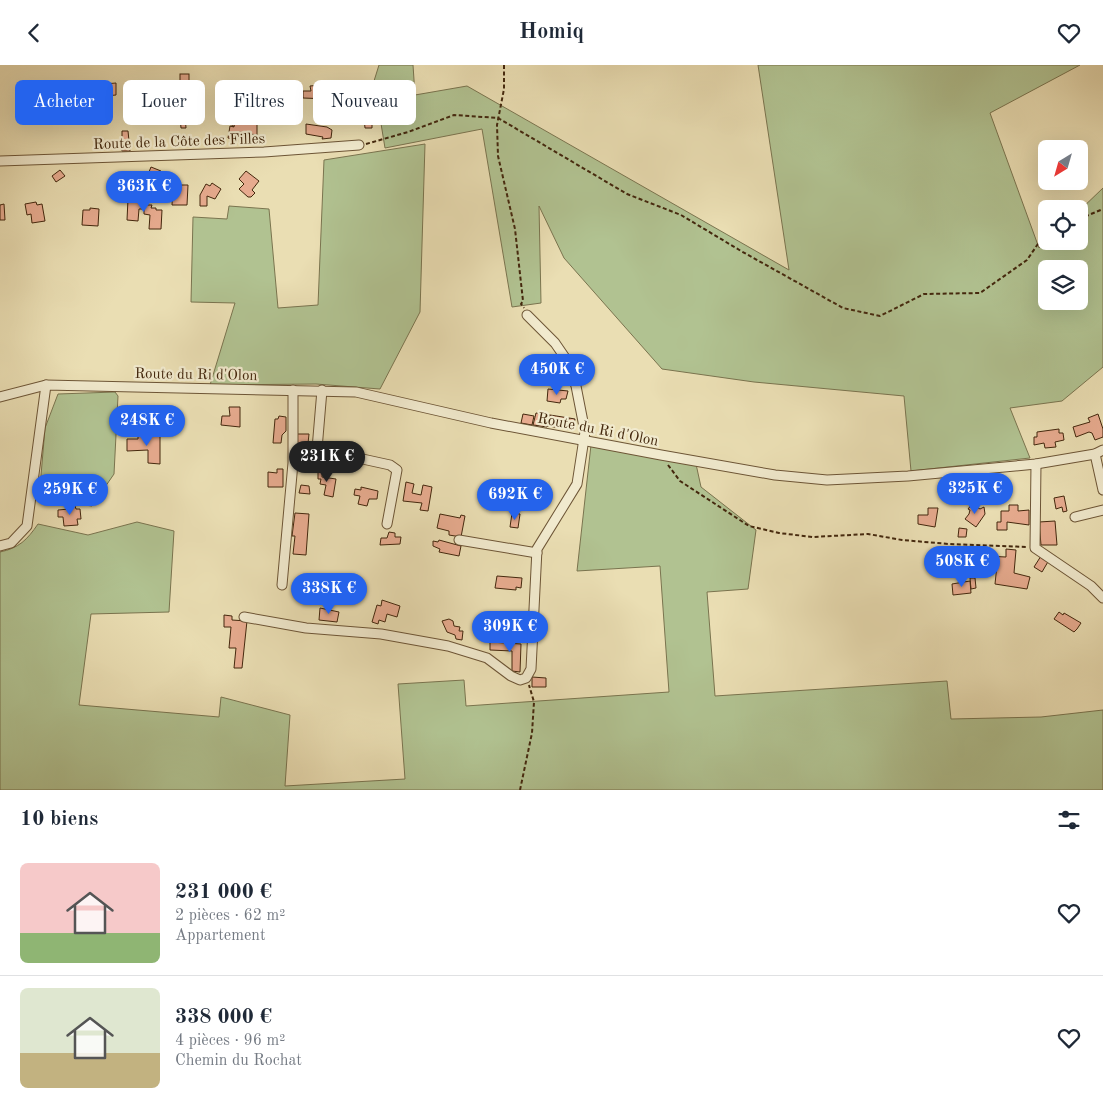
<!DOCTYPE html>
<html lang="fr">
<meta charset="utf-8">
<style>
body{margin:0;font-family:"Old Standard TT",serif;background:#f2f2f3;color:#1f2937;height:100vh;display:flex;flex-direction:column;font-size:19px;white-space:nowrap}
*{box-sizing:border-box;margin:0}
p{font-size:16px;color:#747a83}
.icon{flex:none;width:28px;height:28px;fill:none;stroke:currentColor;stroke-width:2;stroke-linecap:round;stroke-linejoin:round}
.map{position:relative;height:725px;overflow:hidden}
.side{display:flex;flex-direction:column;background:#fff;flex:1}
.side>*{flex:none}
.guide{position:absolute;left:15px;top:15px;width:500px;height:45px;display:flex;gap:10px}
.needle{width:32px;rotate:217deg}
.tools{position:absolute;left:1038px;top:75px;display:grid;gap:10px}
.tools a{display:grid;place-items:center;width:50px;height:50px;border-radius:8px;background:#fff;box-shadow:0 5px 20px #0002;font-size:25px}
.price{position:absolute;translate:-50% -42px;padding:0 11px;border-radius:18px;background:#2563eb;color:#fff;font-size:16px;line-height:32px;filter:drop-shadow(0 1px 2px #0008)}
.price::after{content:'';position:absolute;left:50%;top:30px;width:15px;height:11px;margin-left:-8px;background:inherit;clip-path:polygon(0 0,100% 0,50% 100%)}
.price.current{background:#222;color:#fff}
ul{padding:0;list-style:none}
li{display:flex;align-items:center;gap:15px;height:125px;padding:0 20px}
li+li{border-top:1px solid #e0e1e3}
li span{display:grid;place-items:center;flex:none;width:140px;height:100px;border-radius:8px;color:#555}
li>.icon{margin-inline-start:auto}
span .icon{width:60px;height:60px;fill:#fffc;stroke-width:1}
li b{font-size:21px}
h2{display:flex;justify-content:space-between;align-items:center;height:60px;padding:0 20px;font-size:21px}
.chip{padding:0 18px;border-radius:8px;background:#fff;box-shadow:0 5px 20px #0002;font-size:18px;line-height:45px}
.chip.current{background:#2563eb;color:#fff}
header{display:flex;justify-content:space-between;align-items:center;height:65px;padding:0 20px;background:#fff;font-size:22px;font-weight:700}
.map>svg:first-child{display:block}
.green{fill:#b1c291;stroke:#7a744f;fill-rule:evenodd}
.building{fill:#e7ab8f;stroke:#43270d}
.lines{fill:none;stroke-linecap:round;stroke-linejoin:round}
.minor-casing{stroke:#6d5536;stroke-width:11}
.path{stroke:#43270d;stroke-width:2;stroke-dasharray:4 2.5;stroke-linecap:butt}
.minor{stroke:#f1eace;stroke-width:9}
.labels{text-anchor:middle;stroke-width:4.5;stroke-linejoin:round;paint-order:stroke}
.street-label{font-size:15px;fill:#43270d;stroke:#f1eace}
</style>
<header><svg class="icon" aria-label="back" viewBox="0 0 24 24"><path d="M15 5l-7 7 7 7"/></svg>Homiq<svg class="icon" aria-label="heart" viewBox="0 0 24 24"><path d="M12 20l-8-8c-3-5 5-10 8-4 3-6 11-1 8 4z"/></svg></header>
<div class="map">
<svg width="1103" height="725" viewBox="0 0 1103 725">
<rect width="100%" height="100%" fill="#eadeb3"/>
<filter id="stains"><feTurbulence type="fractalNoise" baseFrequency=".004" numOctaves="4"/><feColorMatrix values="0 0 0 0 .2 0 0 0 0 .09 0 0 0 0 .02 0 0 0 .5 -.17"/></filter>
<radialGradient id="worn" r=".72"><stop offset=".6" stop-color="#630" stop-opacity="0"/><stop offset="1" stop-color="#630" stop-opacity=".3"/></radialGradient>
<g class="green">
<path d="M379,0h34l2,30 52,-9 322,184 -31,-205h322l-90,48 49,135 7,-7h33v-30l24,-23v179l-41,34 -52,7 20,50 -119,13 -7,-75 -150,-14 -92,-13 -98,-111 -25,-52 2,97 -29,4 -30,-178 -97,19 -11,-67zM1046,204h33v32h-33z"/>
<path d="M425,79l-5,168 -40,77 -64,-5 -106,1 25,-82 -44,-1 2,-85 34,2 2,-13 40,3 9,99 40,-3 6,-145z"/>
<path d="M115,327l3,4 -4,78 -22,32 -53,-7 6,-71 13,-34z"/>
<path d="M591,380l105,19 5,23 55,43 -8,59 -41,3 8,104 232,-15 4,38 90,-2 62,-7v80h-1103v-238c19,-4 27,-12 38,-28l50,11 49,-13 37,9 -5,81 -78,2 -12,91 140,12 2,-20 69,18 -5,71 120,-7 -7,-95 66,-4 2,26 203,-14 -9,-126 -83,5z"/>
</g>
<g class="building">
<rect x="180" y="9" width="9" height="22"/>
<path d="M116,18v12l-11,1 -1,-12z"/>
<path d="M257,20v10l-39,2 -1,-10z"/>
<path d="M322,20v4h6l1,10 -26,-1v-7h8l-1,-5z"/>
<path d="M285,21h6l-1,11 -6,-1z"/>
<path d="M359,25l9,2v11l-16,1 -1,-11z"/>
<path d="M132,27h13l1,12h-13z"/>
<path d="M273,34h8v7h9l-1,11 -17,-2z"/>
<path d="M29,36h7l12,11 -6,7 -6,-6h-4l-7,7 -6,-6z"/>
<path d="M80,40l5,1 1,9 -22,4v-2h-3l-1,-9z"/>
<path d="M235,46l8,2 -2,8 -6,-1 -1,7 -2,-1z"/>
<path d="M185,50l1,13h-5l-1,-12z"/>
<path d="M372,52v11h-7l-1,-10z"/>
<path d="M235,55l8,2v-2l14,4v11l-18,-3 -2,8 -9,-2 2,-12 4,1z"/>
<path d="M306,59l21,3 5,3 -1,8 -9,1 1,-2 -17,-3z"/>
<path d="M122,66h6l2,20h-8z"/>
<path d="M151,102l10,4 -4,10 -7,-3 1,-5 -2,-1z"/>
<path d="M60,105l5,6 -9,6 -4,-6z"/>
<path d="M246,106l13,10 -7,9 3,3 -4,4h-3l-9,-8 5,-5 -5,-5z"/>
<path d="M212,118l9,6 -6,10 -8,-3v10h-7v-11l6,-11 4,2z"/>
<path d="M173,120h15l-1,20h-15z"/>
<path d="M128,134l17,1v5h7l-1,3h5v2h6l-1,19h-12l1,-14 -6,-1v-5h-5l-1,12 -11,-1z"/>
<path d="M36,137l1,3 5,-1 3,17 -13,2 -1,-9 -4,1 -2,-11z"/>
<path d="M4,139l1,16h-5v-15z"/>
<path d="M90,143l9,1 -1,17 -16,-1 1,-15h7z"/>
<path d="M548,324l20,2 -2,8h-5l-1,4 -13,-2z"/>
<path d="M229,342h11v20l-19,-2 1,-9h8z"/>
<path d="M536,348l14,2 -3,12 -14,-2z"/>
<path d="M523,349l11,2 -2,9 -11,-2z"/>
<path d="M1098,349l5,15v8l-8,3 -3,-7 -3,-1 -13,5 -3,-10 17,-5 -2,-4z"/>
<path d="M550,350l19,3 -2,11 -19,-3z"/>
<path d="M279,351l7,1v14l-4,4 -1,8h-8l2,-24h3z"/>
<path d="M569,353l6,1 -2,11 -6,-1z"/>
<path d="M1059,364v4h4l1,7 -9,2 1,5 -11,1 -1,-5 -10,2v-8h3v-5z"/>
<path d="M296,369h13l-2,19h-12z"/>
<path d="M138,371h22v28l-12,-1v-13l-21,1v-12h11z"/>
<path d="M318,402h7v5h-3v5l14,2 -3,18 -9,-2 2,-10 -6,-1 1,-5h-3z"/>
<path d="M277,404h6v18h-15v-15l9,1z"/>
<path d="M406,417l8,2 -2,9 9,2 2,-10 9,2 -4,24 -8,-1 2,-7 -19,-2z"/>
<path d="M301,420l8,1 1,8 -11,-1z"/>
<path d="M361,422l17,4 -1,8h-8l-2,7 -9,-2 2,-8 -6,-1 1,-6 6,1z"/>
<path d="M522,424l22,2 -4,16 -20,-6z"/>
<path d="M1064,431l3,15 -4,1 -1,-5 -6,2 -2,-11z"/>
<path d="M972,439l8,5 4,-2 1,7 -9,13 -11,-8 4,-5 1,-4 -2,-1z"/>
<path d="M1009,440h9v6l11,-1v15l-22,-3v8h-10v-8h4v-11h8z"/>
<path d="M75,441l1,3h4l1,10h-4l1,6 -14,1 -1,-9h-5v-7l11,-1v-2z"/>
<path d="M928,443h10l-3,19 -17,-3v-9h10z"/>
<path d="M295,448l14,1 -3,41 -13,-1 2,-18h-3z"/>
<path d="M512,448l8,1 -2,14 -8,-1z"/>
<path d="M440,449l20,4 1,-3 4,1 -4,21 -12,-2v-4l-12,-3z"/>
<path d="M1055,456l2,24h-16l-2,-23z"/>
<path d="M959,463l8,1 -1,8h-8z"/>
<path d="M389,467l6,1v4h6l-1,7 -20,1 1,-7h6z"/>
<path d="M439,475l22,6 -2,10 -20,-4 1,-3 -7,-3v-5l5,1z"/>
<path d="M937,483l16,4 -1,5 -16,-4z"/>
<path d="M1006,484l10,1 -2,23 16,4 -3,12 -32,-5 2,-19 -13,-1 1,-8 21,1z"/>
<path d="M1041,491l8,4 -7,12 -8,-5z"/>
<path d="M497,511l25,2 -1,10 -5,-1v3l-21,-2z"/>
<path d="M970,513h5l1,10 -5,1z"/>
<path d="M970,516l1,12 -18,2 -1,-11z"/>
<path d="M382,535l18,6 -3,11 -10,-3 -2,8 -6,-2 -1,4 -6,-2 5,-17 4,1z"/>
<path d="M320,543l19,4 -2,10 -18,-2z"/>
<path d="M1059,547l4,3 1,-2 17,10 -4,6 -3,3 -20,-13z"/>
<path d="M224,550l8,1v4l15,1 -5,47h-8l2,-20h-7l2,-21h-7z"/>
<path d="M449,554l4,2 1,5 6,1 -1,4h4l-1,9 -6,-1 -1,-4 -8,-3 -5,-11z"/>
<path d="M490,577l31,2 -1,28 -8,-1v-20l-22,-1z"/>
<path d="M532,612l14,1v9h-14z"/>
</g>
<g class="lines">
<defs>
<g id="minor">
<path d="M0,96l264,-9 95,-7"/>
<path d="M322,325l-5,59 73,16 7,5 -10,54"/>
<path d="M0,332l46,-12 310,7 135,31 170,32 114,20 52,5 81,-4 128,-12 59,-10 8,-4"/>
<path d="M1095,389l8,36"/>
<path d="M1036,399l-1,84 56,38 12,12"/>
<path d="M1075,452l28,-7"/>
<path d="M459,475l78,13"/>
<path d="M0,481l11,-3 16,-17 19,-141"/>
<path d="M282,520l11,-122v-73"/>
<path d="M244,552l62,11 75,6 67,12 39,12 24,18 9,4 6,-2 5,-9 6,-120 40,-65 8,-52 -9,-46 -8,-24 -13,-19 -28,-28"/>
</g>
</defs>
<use href="#minor" class="minor-casing"/>
<g class="path">
<path d="M504,0v24l-7,36 1,31 17,73 8,72 -2,3 3,4"/>
<path d="M366,79l42,-12 46,-17 44,3 129,76 54,21 60,36 102,57 37,8 44,-22 56,-1 47,-33 19,-28"/>
<path d="M1079,154l24,-10"/>
<path d="M668,400l12,16 69,45 30,7 34,4 55,-3 34,6 47,4 79,3"/>
<path d="M520,725l12,-57 2,-31 -5,-17"/>
</g>
<use href="#minor" class="minor"/>
</g>
<g class="labels">
<g class="street-label">
<text transform="translate(179 76) rotate(-2)" y="5">Route de la Côte des Filles</text>
<text transform="translate(196 309) rotate(1)" y="5">Route du Ri d'Olon</text>
<text transform="translate(598 364) rotate(11)" y="5">Route du Ri d'Olon</text>
</g>
</g>
<rect width="100%" height="100%" filter="url(#stains)"/>
<rect width="100%" height="100%" fill="url(#worn)"/>
</svg>
<div class="tools">
<a><svg class="needle" viewBox="-14 -14 28 28"><path d="M0-13l5 13h-10z" fill="#e53935"/><path d="M0 13l5-13h-10z" fill="#747a83"/></svg></a>
<a><svg class="icon" aria-label="locate" viewBox="0 0 24 24"><circle cx="12" cy="12" r="6"/><path d="M12 2v4M12 18v4M2 12h4M18 12h4"/></svg></a>
<a><svg class="icon" aria-label="layers" viewBox="0 0 24 24"><path d="M12 4l9 5-9 5-9-5zM3 14l9 5 9-5"/></svg></a>
</div>
<b class="price" style="left:144px;top:148px">363K €</b>
<b class="price" style="left:557px;top:331px">450K €</b>
<b class="price" style="left:147px;top:382px">248K €</b>
<b class="price current" style="left:327px;top:418px">231K €</b>
<b class="price" style="left:975px;top:450px">325K €</b>
<b class="price" style="left:70px;top:451px">259K €</b>
<b class="price" style="left:515px;top:456px">692K €</b>
<b class="price" style="left:962px;top:523px">508K €</b>
<b class="price" style="left:329px;top:550px">338K €</b>
<b class="price" style="left:510px;top:588px">309K €</b>
<div class="guide">
<a class="chip current">Acheter</a>
<a class="chip">Louer</a>
<a class="chip">Filtres</a>
<a class="chip">Nouveau</a>
</div>
</div>
<section class="side">
<h2>10 biens<svg class="icon" aria-label="filters" viewBox="0 0 24 24"><path d="M4 7h16M4 17h16"/><circle cx="9" cy="7" r="2"/><circle cx="15" cy="17" r="2"/></svg></h2>
<ul>
<li><span style="background:linear-gradient(#f6c9c9 70%,#8fb573 0)"><svg class="icon" aria-label="home" viewBox="0 0 24 24"><path d="M3 11l9-7 9 7M6 9v11h12V9"/></svg></span><div><b>231 000 €</b><p>2 pièces · 62 m²</p><p>Appartement</p></div><svg class="icon" aria-label="heart" viewBox="0 0 24 24"><path d="M12 20l-8-8c-3-5 5-10 8-4 3-6 11-1 8 4z"/></svg></li>
<li><span style="background:linear-gradient(#dfe7d0 65%,#c2b280 0)"><svg class="icon" aria-label="home" viewBox="0 0 24 24"><path d="M3 11l9-7 9 7M6 9v11h12V9"/></svg></span><div><b>338 000 €</b><p>4 pièces · 96 m²</p><p>Chemin du Rochat</p></div><svg class="icon" aria-label="heart" viewBox="0 0 24 24"><path d="M12 20l-8-8c-3-5 5-10 8-4 3-6 11-1 8 4z"/></svg></li>
</ul>
</section>
